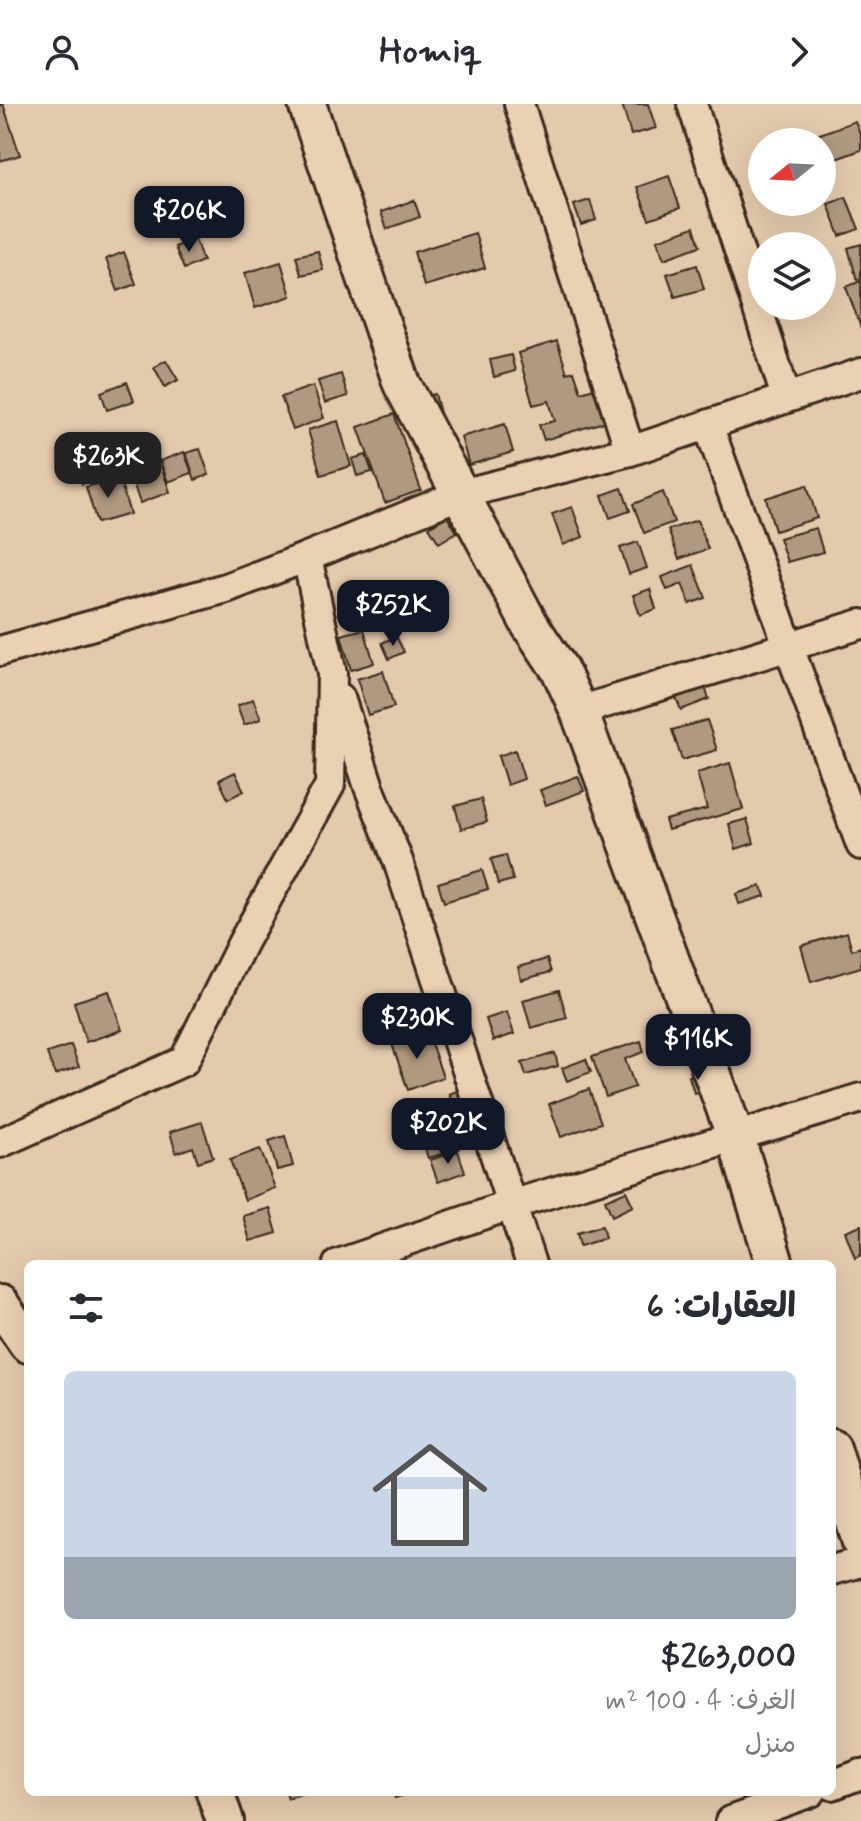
<!DOCTYPE html>
<html lang="ar">
<meta charset="utf-8">
<style>
body{margin:0;font-family:Mynerve,"Playpen Sans Arabic",sans-serif;background:#f7f7f7;color:#2b2b33;direction:rtl;height:100vh;display:flex;flex-direction:column;font-size:30px;white-space:nowrap}
*{box-sizing:border-box;margin:0}
p{font-size:26px;color:#7c7c81}
.icon{flex:none;width:44px;height:44px;fill:none;stroke:currentColor;stroke-width:2;stroke-linecap:round;stroke-linejoin:round}
.map{position:relative;flex:1;overflow:hidden;direction:ltr}
.sheet{position:absolute;left:24px;top:1156px;width:812px;height:536px;display:flex;flex-direction:column;background:#fff;border-radius:12px;box-shadow:0 8px 32px #0002;direction:rtl}
.sheet>*{flex:none}
.needle{width:52px;rotate:252deg}
.buttons{position:absolute;left:748px;top:24px;display:grid;gap:16px}
.buttons a{display:grid;place-items:center;width:88px;height:88px;border-radius:50%;background:#fff;box-shadow:0 8px 32px #0002;font-size:40px}
.price{position:absolute;translate:-50% -68px;padding:0 18px;border-radius:16px;background:#111827;color:#fff;font-size:26px;line-height:52px;filter:drop-shadow(0 2px 4px #0008)}
.price::after{content:'';position:absolute;left:50%;top:48px;width:24px;height:18px;margin-left:-12px;background:inherit;clip-path:polygon(0 0,100% 0,50% 100%)}
.price.current{background:#222;color:#fff}
ul{padding:0;list-style:none}
li{display:grid;align-content:center;gap:16px;height:424px;padding:0 40px}
li span{display:grid;place-items:center;height:248px;border-radius:12px;color:#555}
li>.icon{margin-inline-start:auto}
span .icon{width:144px;height:144px;fill:#fffc;stroke-width:1}
li b{font-size:34px}
h2{display:flex;justify-content:space-between;align-items:center;height:96px;padding:0 40px;font-size:34px}
header{display:flex;justify-content:space-between;align-items:center;height:104px;padding:0 40px;background:#fff;font-size:36px;font-weight:800}
.map>svg:first-child{display:block}
.building{fill:#b09980;stroke:#3b2a1e;stroke-width:2}
.lines{fill:none;stroke-linecap:round;stroke-linejoin:round}
.minor-casing{stroke:#3b2a1e;stroke-width:34}
.tertiary-casing{stroke:#3b2a1e;stroke-width:42}
.minor{stroke:#ebd1b3;stroke-width:28}
.tertiary{stroke:#ebd1b3;stroke-width:36}
</style>
<header><svg class="icon" aria-label="forward" viewBox="0 0 24 24"><path d="M9 5l7 7-7 7"/></svg>Homiq<svg class="icon" aria-label="person" viewBox="0 0 24 24"><circle cx="12" cy="8" r="4"/><path d="M4 21q1-7 8-7t8 7"/></svg></header>
<div class="map">
<svg width="861" height="1717" viewBox="0 0 861 1717">
<rect width="100%" height="100%" fill="#e4caad"/>
<filter id="ink" filterUnits="userSpaceOnUse"><feTurbulence type="fractalNoise" baseFrequency=".0125" numOctaves="2"/><feDisplacementMap in="SourceGraphic" scale="16" xChannelSelector="R" yChannelSelector="G"/><feConvolveMatrix kernelMatrix="1 2 1 2 8 2 1 2 1" color-interpolation-filters="sRGB"/></filter>
<g filter="url(#ink)">
<g class="building">
<path d="M0,0h3l17,51 -20,6z"/>
<path d="M622,0h26l8,24 -25,7z"/>
<path d="M855,17l6,15v14l-39,14v-22h-12l-1,-4z"/>
<path d="M669,72l11,32 -31,11 -12,-32z"/>
<path d="M846,93l13,32 -19,7 -12,-32z"/>
<path d="M414,96l6,17 -33,12 -6,-17z"/>
<path d="M590,96l6,20 -15,5 -7,-20z"/>
<path d="M694,123l6,19 -36,13 -7,-19z"/>
<path d="M475,129l10,35 -61,18 -10,-34z"/>
<path d="M195,135l8,22 -19,8 -9,-22z"/>
<path d="M861,140v35l-4,1 -9,-32z"/>
<path d="M318,147l5,19 -22,5 -5,-19z"/>
<path d="M124,148l12,32 -18,7 -12,-32z"/>
<path d="M281,158l10,34 -36,12 -10,-35z"/>
<path d="M697,161l7,24 -29,8 -8,-23z"/>
<path d="M861,177v47l-15,-41z"/>
<path d="M557,237l10,32 7,-2 7,21 26,-8 10,34 -73,22 -5,-15 16,-4 -6,-20 -16,4 -15,-52z"/>
<path d="M511,251l4,16 -21,6 -4,-17z"/>
<path d="M166,256l12,20 -13,7 -11,-20z"/>
<path d="M341,270l7,22 -23,7 -7,-22z"/>
<path d="M127,278l7,19 -27,9 -6,-18z"/>
<path d="M313,282l11,32 -31,12 -12,-33z"/>
<path d="M435,290l7,27 -23,-23z"/>
<path d="M394,310l27,76 -36,13 -27,-76z"/>
<path d="M338,317l13,45 -30,9 -13,-45z"/>
<path d="M505,320l8,28 -44,13 -8,-28z"/>
<path d="M102,329l14,38 -34,13 -15,-38z"/>
<path d="M200,345l9,26 -14,5 -9,-27z"/>
<path d="M184,348l8,21 -24,9 -8,-21z"/>
<path d="M366,351l6,17 -15,4 -5,-17z"/>
<path d="M159,356l11,32 -30,11 -11,-32z"/>
<path d="M119,373l11,37 -33,9 -11,-36z"/>
<path d="M807,381l10,33 -42,13 -9,-33z"/>
<path d="M622,384l8,23 -20,7 -8,-23z"/>
<path d="M663,388l11,30 -30,11 -11,-29z"/>
<path d="M572,403l11,30 -20,8 -11,-31z"/>
<path d="M447,412l10,16 -18,11 -10,-16z"/>
<path d="M697,416l11,29 -29,10 -11,-29z"/>
<path d="M816,424l7,24 -36,10 -8,-24z"/>
<path d="M638,438l9,26 -18,6 -9,-26z"/>
<path d="M693,461l13,33 -16,6 -8,-20 -15,6 -5,-13z"/>
<path d="M650,485l6,20 -16,6 -7,-20z"/>
<path d="M364,525l10,34 -23,7 -10,-35z"/>
<path d="M396,532l8,16 -15,7 -7,-16z"/>
<path d="M383,567l11,36 -26,8 -11,-36z"/>
<path d="M704,580l5,15 -28,11 -6,-15z"/>
<path d="M253,595l8,20 -17,6 -7,-19z"/>
<path d="M707,616l10,30 -35,10 -10,-30z"/>
<path d="M515,646l9,29 -17,6 -9,-29z"/>
<path d="M730,659l13,46 -75,21 -3,-10 42,-11 -10,-36z"/>
<path d="M235,668l9,19 -16,8 -9,-19z"/>
<path d="M578,672l6,15 -38,14 -6,-15z"/>
<path d="M481,695l6,23 -26,7 -6,-23z"/>
<path d="M747,715l7,24 -18,6 -7,-25z"/>
<path d="M506,751l7,25 -15,4 -7,-25z"/>
<path d="M482,766l6,19 -44,13 -6,-19z"/>
<path d="M761,782l4,10 -26,8 -3,-10z"/>
<path d="M847,828l5,18 9,-3v20l-50,15 -10,-36z"/>
<path d="M547,855l4,13 -30,8 -3,-13z"/>
<path d="M559,886l8,28 -36,10 -8,-28z"/>
<path d="M109,887l13,39 -36,12 -12,-40z"/>
<path d="M507,908l7,22 -21,7 -7,-22z"/>
<path d="M679,924l3,16 -18,4 -4,-16z"/>
<path d="M427,928l16,45 -35,13 -16,-46z"/>
<path d="M641,937l3,11 -19,7 10,28 -29,10 -14,-40z"/>
<path d="M71,941l8,22 -24,8 -8,-22z"/>
<path d="M555,949l3,13 -32,9 -4,-12z"/>
<path d="M586,955l5,13 -24,9 -5,-13z"/>
<path d="M703,968l5,17 -14,4 -5,-17z"/>
<path d="M467,983l13,34 -18,7 -13,-34z"/>
<path d="M589,985l12,34 -40,14 -12,-33z"/>
<path d="M447,1002l12,43 -31,9 -13,-43z"/>
<path d="M202,1018l11,35 -15,5 -5,-15 -17,6 -6,-21z"/>
<path d="M285,1032l8,30 -16,4 -8,-29z"/>
<path d="M260,1045l15,39 -30,12 -15,-40z"/>
<path d="M458,1047l7,21 -27,10 -8,-22z"/>
<path d="M626,1087l7,15 -21,10 -7,-16z"/>
<path d="M270,1104l7,25 -27,8 -7,-25z"/>
<path d="M861,1121v30l-6,3 -10,-27z"/>
<path d="M602,1122l3,12 -25,8 -3,-13z"/>
<path d="M286,1688h21l-19,6z"/>
<path d="M393,1688h21l-19,6z"/>
</g>
<g class="lines">
<defs>
<g id="minor">
<path d="M519,0l111,347"/>
<path d="M692,0l94,293"/>
<path d="M708,321l153,420"/>
<path d="M0,547l226,-63 81,-31"/>
<path d="M340,594l29,89 29,74 133,403"/>
<path d="M579,607l282,-87"/>
<path d="M0,1039l184,-82 59,-119 87,-157 2,-111 -25,-117 154,-63 169,-43 231,-78"/>
<path d="M338,1160l173,-59 350,-107"/>
<path d="M832,1466l29,-8"/>
<path d="M832,1681l29,-11"/>
<path d="M730,1717l81,-29"/>
</g>
<g id="tertiary">
<path d="M307,0l95,280 128,241 30,45 19,41 157,427 39,126"/>
<path d="M0,1200l28,40"/>
<path d="M832,1344l29,94"/>
<path d="M215,1688l10,29"/>
</g>
</defs>
<use href="#minor" class="minor-casing"/>
<use href="#tertiary" class="tertiary-casing"/>
<use href="#minor" class="minor"/>
<use href="#tertiary" class="tertiary"/>
</g>
</g>
</svg>
<div class="buttons">
<a><svg class="needle" viewBox="-14 -14 28 28"><path d="M0-13l5 13h-10z" fill="#e53935"/><path d="M0 13l5-13h-10z" fill="#7c7c81"/></svg></a>
<a><svg class="icon" aria-label="layers" viewBox="0 0 24 24"><path d="M12 4l9 5-9 5-9-5zM3 14l9 5 9-5"/></svg></a>
</div>
<b class="price" style="left:189px;top:150px">$206K</b>
<b class="price current" style="left:108px;top:396px">$263K</b>
<b class="price" style="left:393px;top:544px">$252K</b>
<b class="price" style="left:417px;top:957px">$230K</b>
<b class="price" style="left:698px;top:978px">$116K</b>
<b class="price" style="left:448px;top:1062px">$202K</b>
<section class="sheet">
<h2>العقارات: 6<svg class="icon" aria-label="filters" viewBox="0 0 24 24"><path d="M4 7h16M4 17h16"/><circle cx="9" cy="7" r="2"/><circle cx="15" cy="17" r="2"/></svg></h2>
<ul>
<li><span style="background:linear-gradient(#c9d6e8 75%,#9aa5b1 0)"><svg class="icon" aria-label="home" viewBox="0 0 24 24"><path d="M3 11l9-7 9 7M6 9v11h12V9"/></svg></span><div><b>$263,000</b><p>الغرف: 4 · 100 m²</p><p>منزل</p></div></li>
</ul>
</section>
</div>
